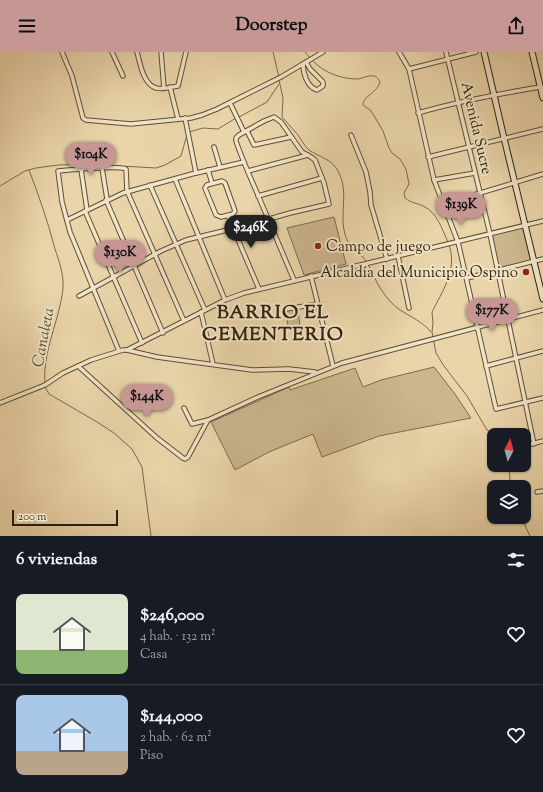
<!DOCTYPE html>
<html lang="es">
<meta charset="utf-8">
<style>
body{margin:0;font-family:"Sorts Mill Goudy",serif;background:#242831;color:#f1f3f6;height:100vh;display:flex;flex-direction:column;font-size:15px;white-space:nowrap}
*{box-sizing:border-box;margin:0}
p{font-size:13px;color:#9ea1a6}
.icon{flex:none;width:22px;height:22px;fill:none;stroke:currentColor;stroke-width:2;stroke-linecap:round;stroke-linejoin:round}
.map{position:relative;height:484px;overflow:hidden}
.drawer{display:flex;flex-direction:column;background:#171b24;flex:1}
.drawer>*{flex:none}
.needle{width:26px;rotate:6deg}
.fabs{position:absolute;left:487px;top:376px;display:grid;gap:8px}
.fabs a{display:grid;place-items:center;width:44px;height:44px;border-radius:8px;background:#171b24;box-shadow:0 1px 3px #0004;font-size:20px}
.scale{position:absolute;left:12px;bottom:10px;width:106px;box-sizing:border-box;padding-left:4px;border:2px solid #31210c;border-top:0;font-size:11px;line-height:14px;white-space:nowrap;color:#31210c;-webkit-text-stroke:3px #f1e4c8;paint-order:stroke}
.price{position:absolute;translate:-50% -34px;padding:0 9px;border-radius:14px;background:#c59692;color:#111;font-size:13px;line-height:26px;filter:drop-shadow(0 1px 2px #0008)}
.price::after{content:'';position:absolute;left:50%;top:24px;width:12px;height:9px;margin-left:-6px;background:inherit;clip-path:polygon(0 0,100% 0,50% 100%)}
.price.selected{background:#222;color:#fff}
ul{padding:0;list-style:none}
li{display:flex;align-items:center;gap:12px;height:100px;padding:0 16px}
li+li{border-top:1px solid #363941}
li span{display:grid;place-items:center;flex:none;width:112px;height:80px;border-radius:8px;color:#555}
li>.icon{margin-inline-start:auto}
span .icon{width:48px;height:48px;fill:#fffc;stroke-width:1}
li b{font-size:17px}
h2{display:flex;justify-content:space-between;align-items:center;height:48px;padding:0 16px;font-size:17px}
header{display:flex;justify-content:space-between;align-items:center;height:52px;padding:0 16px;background:#c59692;color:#111;font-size:18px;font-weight:800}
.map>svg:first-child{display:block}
.green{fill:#cbb68f;stroke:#7e6c4e}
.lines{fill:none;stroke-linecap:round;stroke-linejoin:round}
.stream{stroke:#7a684a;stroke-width:1}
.street-casing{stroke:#5f4e34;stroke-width:5.5}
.secondary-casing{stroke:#31210c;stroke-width:7}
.street{stroke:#f1e4c8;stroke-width:3.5}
.secondary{stroke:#f1e4c8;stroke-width:5}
.poi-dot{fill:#8f2418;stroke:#f1e4c8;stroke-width:1.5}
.labels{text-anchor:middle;stroke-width:4;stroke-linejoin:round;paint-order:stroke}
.street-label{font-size:15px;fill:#31210c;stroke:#f1e4c8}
.poi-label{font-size:15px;fill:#31210c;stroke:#f1e4c8;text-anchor:start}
.water-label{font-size:16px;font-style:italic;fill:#5c4b30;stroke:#f1e4c8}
.district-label{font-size:19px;font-weight:bold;letter-spacing:1px;fill:#31210c;stroke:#f1e4c8}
</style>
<header><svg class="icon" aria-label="menu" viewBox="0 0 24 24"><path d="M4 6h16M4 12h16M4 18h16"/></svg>Doorstep<svg class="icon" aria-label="share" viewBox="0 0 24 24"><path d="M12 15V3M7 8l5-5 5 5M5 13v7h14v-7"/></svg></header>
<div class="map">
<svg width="543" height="484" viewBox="0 0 543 484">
<rect width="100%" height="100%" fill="#ead5aa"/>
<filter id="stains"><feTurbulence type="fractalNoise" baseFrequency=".005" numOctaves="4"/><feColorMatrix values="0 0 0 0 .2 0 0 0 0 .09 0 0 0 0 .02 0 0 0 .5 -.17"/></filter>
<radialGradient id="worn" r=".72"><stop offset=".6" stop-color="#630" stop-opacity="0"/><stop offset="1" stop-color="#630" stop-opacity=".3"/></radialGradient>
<g class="green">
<path d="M334,165l12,47 -42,11 -17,-47z"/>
<path d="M525,174l8,36 -35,9 -8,-37z"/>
<path d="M298,257l2,17 -12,2 -2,-17z"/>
<path d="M434,315l21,27 16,24 -92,18 -57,21 -9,-23 -44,18 -34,18 -24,-48 78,-35 1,3 65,-22 8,19 18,-7z"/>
</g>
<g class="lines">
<g class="stream">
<path d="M273,0l6,25"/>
<path d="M305,0l5,6"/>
<path d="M312,8c12,13 29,19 46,19 5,-1 11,-4 15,-3 4,0 5,3 7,6 -2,10 -18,15 -17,23l7,5 3,4 10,17 6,17 3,5 8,6 6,10 3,15 -5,9 1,5c6,5 12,5 18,8 14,6 19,23 25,36"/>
<path d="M279,28l4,18 -1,19c5,6 11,12 16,18 4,5 6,11 11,15 10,7 23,9 29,21 13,23 -2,47 10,71 4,9 13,11 18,19"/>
<path d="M239,65l28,-15 12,-18"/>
<path d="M189,80l14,-4 15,1 18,-11"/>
<path d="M29,118c10,26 19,52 26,79 4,12 9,26 8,39 -3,32 -21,63 -18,96"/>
<path d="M0,134l25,-15 11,-3 22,-3 30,-1 68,4 9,-3 16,-9 5,-18"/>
<path d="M449,193c9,24 -7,47 -17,67l1,11 -1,9 4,21 8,13 23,30 20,34 7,6"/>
<path d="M368,212c7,16 17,36 32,46 11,7 23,12 31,22"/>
<path d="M45,335l4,7 48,28 17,11 18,16 10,18 9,69"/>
<path d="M509,413l1,15 2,7"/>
<path d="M521,465l9,19"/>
</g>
<defs>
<g id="street">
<path d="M62,0l10,24 11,42 3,2 45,4 60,-6 11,-3 15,-6 64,-32 42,-25"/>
<path d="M112,0l11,24"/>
<path d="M137,0c3,11 6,32 19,36 6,2 16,-1 22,-2l8,-34"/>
<path d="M161,0l3,36"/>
<path d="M399,0l10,17 25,111 24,62 38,167 47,-11"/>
<path d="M446,0l44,182 44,210"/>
<path d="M303,12c0,9 4,23 14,26l6,-4v-4l-13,-13 -4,-7"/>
<path d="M409,17l67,-17"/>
<path d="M170,35l8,32"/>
<path d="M230,51l14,29"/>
<path d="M418,61c41,-12 80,-19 122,-26"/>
<path d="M185,66l11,55"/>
<path d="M247,79l7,14 37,-8"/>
<path d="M351,83l15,37 4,20 1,13 16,54"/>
<path d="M214,95l6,20"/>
<path d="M428,105l115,-28"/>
<path d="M102,116l5,31"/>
<path d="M81,117l6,41"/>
<path d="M208,118l4,13"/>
<path d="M248,119l60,-16"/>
<path d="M175,127l50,121"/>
<path d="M434,128l41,-7"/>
<path d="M222,129l3,2 10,28 -2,3 -12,3 -5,-2 -11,-27 2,-3z"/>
<path d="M150,133l55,125"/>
<path d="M258,144l64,-18"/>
<path d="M106,148l57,133"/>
<path d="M444,152l99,-30"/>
<path d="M85,159l57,132"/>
<path d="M228,164l31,73"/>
<path d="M67,168l56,-27 69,-19 52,-12"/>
<path d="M398,204l11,52"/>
<path d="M311,224l22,90"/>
<path d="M467,226l76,-19"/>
<path d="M79,244l82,-45 25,-11 66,-16 38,-11 39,-9 -5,-21 -9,-23 -4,-3 -9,-5 -21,-30 -7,-5 -10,4 -25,14 -3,3v3c6,18 14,36 22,54 12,29 24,57 36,85"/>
<path d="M286,257l32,-5"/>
<path d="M201,260l12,52"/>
<path d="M127,298l98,-50 19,-7 299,-72"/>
<path d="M119,299l-49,-119 -8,-30 -4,-31c13,-1 58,-6 68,-2l1,22 57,130"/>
<path d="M78,314l79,72 26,20 2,1 3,-2 20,-37"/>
<path d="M486,314l57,-15"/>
<path d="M0,351l45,-18 18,-12 28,-13 32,-10h4l30,7 95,13 37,-1 26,3"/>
<path d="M184,356l8,16 16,-4 50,-23 84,-34 201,-53"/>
<path d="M524,394l19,-5"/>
<path d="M537,440l6,-1"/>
</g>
<g id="secondary">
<path d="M484,0l20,86 39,161"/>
<path d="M532,0l11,46"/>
</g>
</defs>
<use href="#street" class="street-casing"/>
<use href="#secondary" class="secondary-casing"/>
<use href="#street" class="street"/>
<use href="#secondary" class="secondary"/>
</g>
<g class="poi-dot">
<circle cx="318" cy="194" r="4"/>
<circle cx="526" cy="220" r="4"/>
</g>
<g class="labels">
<g class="street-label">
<text transform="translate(477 76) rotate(77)" y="5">Avenida Sucre</text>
</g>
<g class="poi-label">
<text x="326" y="199">Campo de juego</text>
<text x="518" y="225" text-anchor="end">Alcaldía del Municipio Ospino</text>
</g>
<g class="water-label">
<text transform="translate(42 285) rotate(-79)" y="6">Canaleta</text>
</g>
<g class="district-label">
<text x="273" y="266">BARRIO EL<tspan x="273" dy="22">CEMENTERIO</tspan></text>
</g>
</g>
<rect width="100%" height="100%" filter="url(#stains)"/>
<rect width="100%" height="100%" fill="url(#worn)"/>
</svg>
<div class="fabs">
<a><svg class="needle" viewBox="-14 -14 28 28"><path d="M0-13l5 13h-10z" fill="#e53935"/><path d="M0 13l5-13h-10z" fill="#9ea1a6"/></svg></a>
<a><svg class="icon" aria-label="layers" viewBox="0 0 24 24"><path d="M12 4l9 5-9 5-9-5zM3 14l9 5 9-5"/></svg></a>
</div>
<div class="scale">200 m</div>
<b class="price" style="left:91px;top:124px">$104K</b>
<b class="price" style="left:461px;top:174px">$139K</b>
<b class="price selected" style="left:251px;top:197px">$246K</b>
<b class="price" style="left:120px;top:222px">$130K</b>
<b class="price" style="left:492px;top:280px">$177K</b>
<b class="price" style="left:147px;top:366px">$144K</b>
</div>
<section class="drawer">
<h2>6 viviendas<svg class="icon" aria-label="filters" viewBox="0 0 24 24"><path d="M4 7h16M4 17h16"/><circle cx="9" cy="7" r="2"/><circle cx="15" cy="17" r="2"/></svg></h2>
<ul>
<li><span style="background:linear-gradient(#dfe7d0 70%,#8fb573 0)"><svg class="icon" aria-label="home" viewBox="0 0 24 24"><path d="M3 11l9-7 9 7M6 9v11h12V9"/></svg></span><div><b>$246,000</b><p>4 hab. · 132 m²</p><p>Casa</p></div><svg class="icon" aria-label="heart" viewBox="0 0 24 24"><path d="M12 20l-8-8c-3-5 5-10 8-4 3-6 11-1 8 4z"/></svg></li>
<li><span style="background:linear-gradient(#a9c7e8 70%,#b9a48a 0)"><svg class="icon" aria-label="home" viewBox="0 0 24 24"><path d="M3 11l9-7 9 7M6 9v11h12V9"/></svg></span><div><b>$144,000</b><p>2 hab. · 62 m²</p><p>Piso</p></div><svg class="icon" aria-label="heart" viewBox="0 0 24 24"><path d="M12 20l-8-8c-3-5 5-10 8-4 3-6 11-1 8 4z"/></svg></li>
</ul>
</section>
